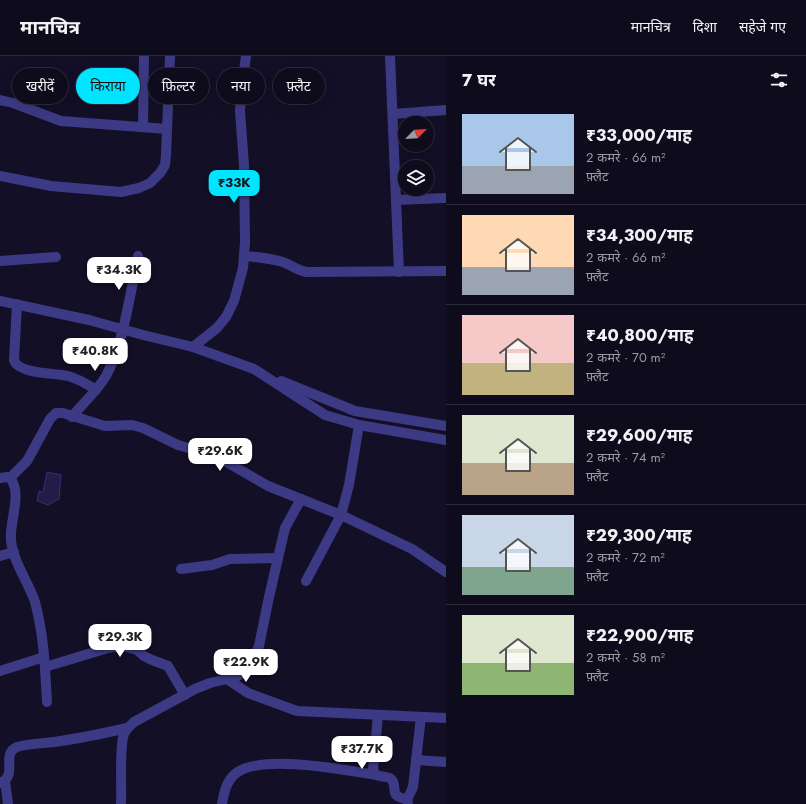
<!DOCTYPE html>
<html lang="hi">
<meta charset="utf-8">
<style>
body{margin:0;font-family:Jost,"Noto Sans Devanagari",sans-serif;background:#171425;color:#f1f3f6;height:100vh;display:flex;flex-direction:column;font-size:15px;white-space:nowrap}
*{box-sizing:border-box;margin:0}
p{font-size:13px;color:#9b9ba3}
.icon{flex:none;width:22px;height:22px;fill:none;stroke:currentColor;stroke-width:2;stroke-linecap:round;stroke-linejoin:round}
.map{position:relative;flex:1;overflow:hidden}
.sheet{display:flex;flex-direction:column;background:#0e0b1c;width:360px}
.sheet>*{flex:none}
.banner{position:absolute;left:12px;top:12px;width:374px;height:36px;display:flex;gap:8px}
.needle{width:26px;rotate:66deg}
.tools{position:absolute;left:398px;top:60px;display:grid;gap:8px}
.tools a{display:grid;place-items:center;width:36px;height:36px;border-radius:50%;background:#0e0b1c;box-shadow:0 4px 16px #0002,0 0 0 1px #2e2b3b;font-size:20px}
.price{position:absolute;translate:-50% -34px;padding:0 9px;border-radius:8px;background:#fff;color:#222;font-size:13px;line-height:26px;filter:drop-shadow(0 1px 2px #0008)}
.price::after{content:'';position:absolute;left:50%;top:24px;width:12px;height:9px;margin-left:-6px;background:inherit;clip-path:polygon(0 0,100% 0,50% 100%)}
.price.active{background:#00e5ff;color:#111}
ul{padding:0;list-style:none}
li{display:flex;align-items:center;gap:12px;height:100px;padding:0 16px}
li+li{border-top:1px solid #2e2b3b}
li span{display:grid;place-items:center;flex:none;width:112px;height:80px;border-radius:0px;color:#555}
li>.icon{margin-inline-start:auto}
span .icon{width:48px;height:48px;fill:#fffc;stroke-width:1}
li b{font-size:17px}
h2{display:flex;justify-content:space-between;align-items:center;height:48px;padding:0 16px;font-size:17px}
.tag{padding:0 14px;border-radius:18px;background:#0e0b1c;box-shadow:0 4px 16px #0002,0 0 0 1px #2e2b3b;font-size:14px;line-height:36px}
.tag.active{background:#00e5ff;color:#111}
header{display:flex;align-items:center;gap:24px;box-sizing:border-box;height:56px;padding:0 20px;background:#0e0b1c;border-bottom:1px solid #2e2b3b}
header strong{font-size:19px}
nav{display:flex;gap:22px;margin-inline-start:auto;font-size:14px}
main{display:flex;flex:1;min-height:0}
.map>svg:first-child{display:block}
.building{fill:#241b47;stroke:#3b2d73}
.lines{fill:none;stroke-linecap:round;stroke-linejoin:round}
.minor{stroke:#3d3a85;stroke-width:10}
.tertiary{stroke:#3d3a85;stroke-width:10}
</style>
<header>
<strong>मानचित्र</strong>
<nav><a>मानचित्र</a><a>दिशा</a><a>सहेजे गए</a></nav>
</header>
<main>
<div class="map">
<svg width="446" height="748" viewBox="0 0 446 748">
<rect width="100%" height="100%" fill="#130f26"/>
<path class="building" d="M47,416l14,3 -2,24 -11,6 -11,-4 2,-10 4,1z"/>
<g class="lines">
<g class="minor">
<path d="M390,0l9,216"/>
<path d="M0,44l13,3 48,18 106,8"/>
<path d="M393,58l53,-4"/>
<path d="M143,71l1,-71"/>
<path d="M0,120l51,10 70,6 18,-4 11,-5 10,-10 5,-8 1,-10 4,-99"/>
<path d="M396,144l50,-2"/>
<path d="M244,200c13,1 26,2 39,6 8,3 14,8 23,10l140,-1"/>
<path d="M0,205l56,-4"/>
<path d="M17,248l-3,56c4,14 41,13 54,16 11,3 19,8 28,14"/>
<path d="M193,291l24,-19 9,-11 8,-16 9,-33 2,-26 -1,-77 -4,-54 1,-18 5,-37"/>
<path d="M72,361c11,-14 25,-26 34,-41 18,-34 24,-82 32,-120"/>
<path d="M0,422l7,-1 3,1c13,15 -1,44 1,62 2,22 17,41 24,62 9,33 10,66 12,100"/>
<path d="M10,422l17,-17 23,-42 6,-6h7l42,13 27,-1 11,3 35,17 38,11 52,30 73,29 71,34 34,23"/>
<path d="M0,500l14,-4"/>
<path d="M181,513l31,-4 18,-6 48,-1"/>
<path d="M306,525l35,-66 8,-30 10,-60"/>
<path d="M45,611l63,-19 15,-2 14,4 7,6 8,4 16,6 17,29"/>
<path d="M0,615l44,-14"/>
<path d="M227,623l21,14 49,18 149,7"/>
<path d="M378,659l-5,55 3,5c4,2 12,1 15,4 5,4 2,12 5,16 5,5 11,1 12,9"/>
<path d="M416,704l30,2"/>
<path d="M5,725l3,23"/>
<path d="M0,727c19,-7 0,-29 17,-36 8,-3 33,-4 43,-6 22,-3 45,-8 67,-13"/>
<path d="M407,744l6,-13 8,-70"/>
<path d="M121,748c1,-16 -2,-57 3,-70 2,-5 6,-8 10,-12l61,-33 15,-6 26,-6 9,-6 7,-10 7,-15 10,-49 16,-69 16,-29"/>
<path d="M222,748c2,-11 4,-22 13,-30 24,-21 110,-4 141,1"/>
</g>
<g class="tertiary">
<path d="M0,245l89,19 54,15 50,12 61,22 71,46 34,10 87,15"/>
<path d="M281,325l74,30 91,15"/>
</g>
</g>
</svg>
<div class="tools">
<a><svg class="needle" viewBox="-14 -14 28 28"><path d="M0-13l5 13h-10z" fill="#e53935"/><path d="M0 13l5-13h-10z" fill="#9b9ba3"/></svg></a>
<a><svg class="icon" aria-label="layers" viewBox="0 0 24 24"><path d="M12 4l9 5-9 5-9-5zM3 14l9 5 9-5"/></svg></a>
</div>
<b class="price active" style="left:234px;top:148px">₹33K</b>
<b class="price" style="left:119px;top:235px">₹34.3K</b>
<b class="price" style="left:95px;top:316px">₹40.8K</b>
<b class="price" style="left:220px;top:416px">₹29.6K</b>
<b class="price" style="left:120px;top:602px">₹29.3K</b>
<b class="price" style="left:246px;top:627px">₹22.9K</b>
<b class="price" style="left:362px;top:714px">₹37.7K</b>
<div class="banner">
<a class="tag">खरीदें</a>
<a class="tag active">किराया</a>
<a class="tag">फ़िल्टर</a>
<a class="tag">नया</a>
<a class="tag">फ़्लैट</a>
</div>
</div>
<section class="sheet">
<h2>7 घर<svg class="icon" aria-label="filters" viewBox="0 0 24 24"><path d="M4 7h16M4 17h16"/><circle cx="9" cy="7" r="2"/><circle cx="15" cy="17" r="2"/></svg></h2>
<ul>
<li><span style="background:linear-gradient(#a9c7e8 65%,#9aa5b1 0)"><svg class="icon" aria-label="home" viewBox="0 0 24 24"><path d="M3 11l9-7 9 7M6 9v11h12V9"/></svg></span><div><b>₹33,000/माह</b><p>2 कमरे · 66 m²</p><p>फ़्लैट</p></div></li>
<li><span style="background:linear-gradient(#ffd9b3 65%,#9aa5b1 0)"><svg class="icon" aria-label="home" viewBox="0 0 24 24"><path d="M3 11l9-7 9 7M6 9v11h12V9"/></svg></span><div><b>₹34,300/माह</b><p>2 कमरे · 66 m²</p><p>फ़्लैट</p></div></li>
<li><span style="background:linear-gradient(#f6c9c9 60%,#c2b280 0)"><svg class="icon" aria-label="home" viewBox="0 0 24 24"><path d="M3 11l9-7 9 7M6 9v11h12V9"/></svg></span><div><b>₹40,800/माह</b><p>2 कमरे · 70 m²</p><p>फ़्लैट</p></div></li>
<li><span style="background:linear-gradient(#dfe7d0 60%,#b9a48a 0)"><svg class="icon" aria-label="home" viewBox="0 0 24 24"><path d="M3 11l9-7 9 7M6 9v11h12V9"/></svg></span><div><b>₹29,600/माह</b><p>2 कमरे · 74 m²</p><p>फ़्लैट</p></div></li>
<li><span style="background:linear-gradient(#c9d6e8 65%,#7fa58c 0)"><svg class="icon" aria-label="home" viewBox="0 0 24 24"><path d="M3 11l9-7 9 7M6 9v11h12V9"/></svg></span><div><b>₹29,300/माह</b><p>2 कमरे · 72 m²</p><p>फ़्लैट</p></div></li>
<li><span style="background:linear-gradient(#dfe7d0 60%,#8fb573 0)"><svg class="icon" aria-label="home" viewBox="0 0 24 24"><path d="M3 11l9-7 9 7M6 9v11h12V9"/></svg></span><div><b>₹22,900/माह</b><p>2 कमरे · 58 m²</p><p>फ़्लैट</p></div></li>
</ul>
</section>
</main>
